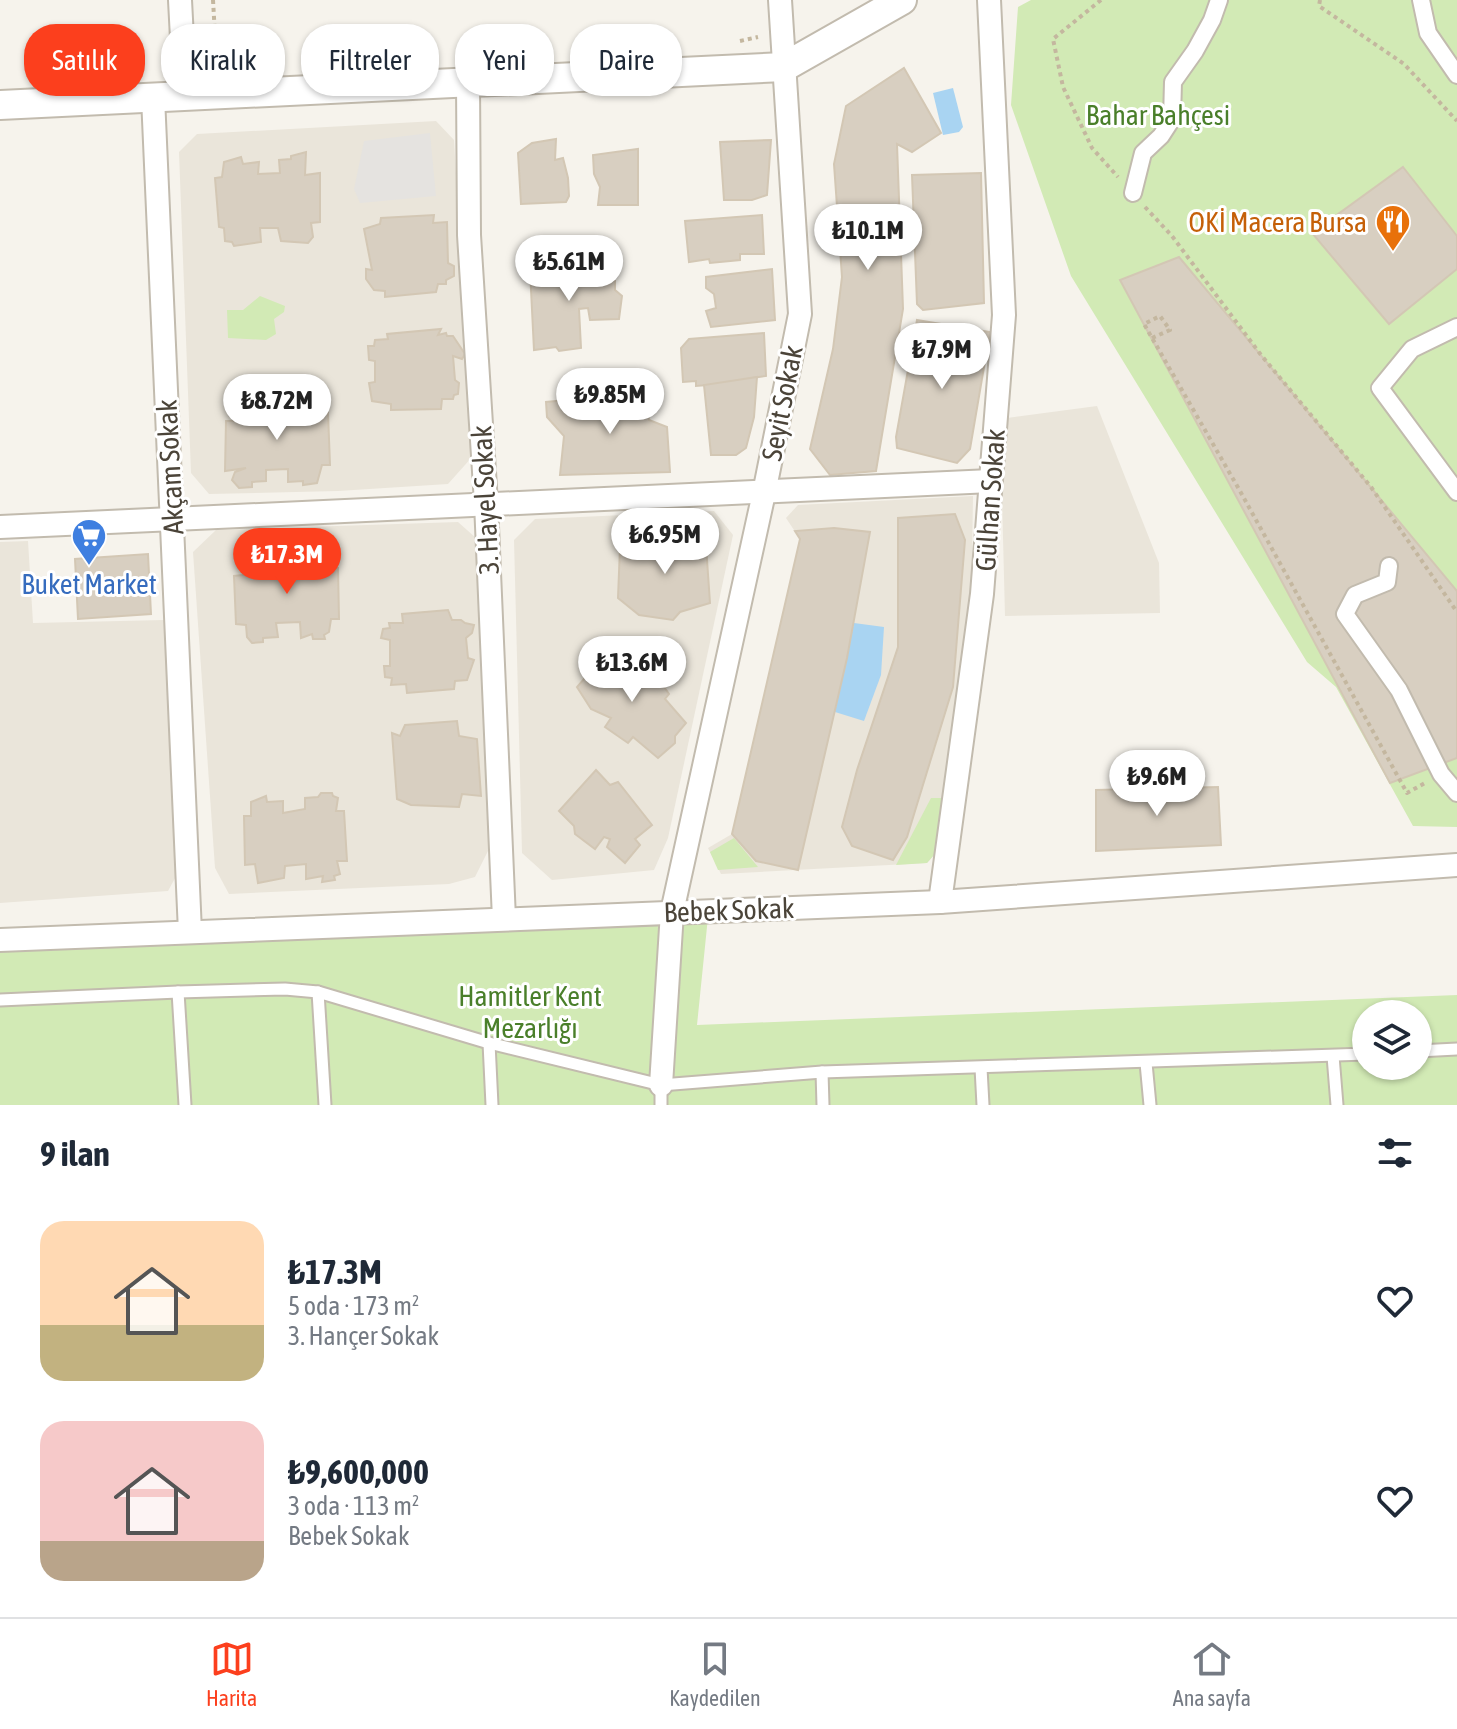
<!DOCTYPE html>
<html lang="tr">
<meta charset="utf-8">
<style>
body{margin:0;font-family:"Asap Condensed",sans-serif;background:#f2f2f3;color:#1f2937;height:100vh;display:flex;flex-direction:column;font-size:30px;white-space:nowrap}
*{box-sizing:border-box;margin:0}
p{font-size:26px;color:#747a83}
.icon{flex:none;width:44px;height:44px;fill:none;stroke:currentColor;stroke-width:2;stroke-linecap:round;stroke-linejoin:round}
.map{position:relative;height:1105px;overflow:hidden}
.sheet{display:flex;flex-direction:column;background:#fff;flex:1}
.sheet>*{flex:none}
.hud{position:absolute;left:24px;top:24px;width:800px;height:72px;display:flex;gap:16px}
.controls{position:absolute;left:1352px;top:1000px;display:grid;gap:16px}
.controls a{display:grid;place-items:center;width:80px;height:80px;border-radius:50%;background:#fff;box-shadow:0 2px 6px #0004;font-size:40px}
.price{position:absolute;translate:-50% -68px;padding:0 18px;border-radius:28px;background:#fff;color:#222;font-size:26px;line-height:52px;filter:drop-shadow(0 2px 4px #0008)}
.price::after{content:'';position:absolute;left:50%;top:48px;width:24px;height:18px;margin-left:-12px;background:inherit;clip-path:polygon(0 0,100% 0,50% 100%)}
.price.selected{background:#fc3f1d;color:#fff}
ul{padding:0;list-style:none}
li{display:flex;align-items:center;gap:24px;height:200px;padding:0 40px}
li span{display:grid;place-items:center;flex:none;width:224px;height:160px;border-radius:24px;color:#555}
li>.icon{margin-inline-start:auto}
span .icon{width:96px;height:96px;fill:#fffc;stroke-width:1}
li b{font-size:34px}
h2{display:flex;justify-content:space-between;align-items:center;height:96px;padding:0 40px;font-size:34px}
.pill{padding:0 28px;border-radius:32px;background:#fff;box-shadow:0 2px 6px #0004;font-size:28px;line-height:72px}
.pill.selected{background:#fc3f1d;color:#fff}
.dock{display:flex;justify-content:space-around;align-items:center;height:112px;border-top:2px solid #e0e1e3;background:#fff;font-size:22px;color:#747a83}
.dock a{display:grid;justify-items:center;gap:4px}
.dock .selected{color:#fc3f1d}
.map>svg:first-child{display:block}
.residential{fill:#eae5da}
.green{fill:#d2eab5;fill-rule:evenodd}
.parking{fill:#e5e3e0}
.water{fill:#a9d4f2}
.building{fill:#d8cfc1;stroke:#d3c7b4;stroke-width:2}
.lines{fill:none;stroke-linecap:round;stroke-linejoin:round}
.service-casing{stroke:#c2bbae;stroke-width:15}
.pedestrian-casing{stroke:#c2bbae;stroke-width:20}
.minor-casing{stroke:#c2bbae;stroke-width:26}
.tertiary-casing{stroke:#c2bbae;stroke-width:32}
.path{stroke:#c4b79f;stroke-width:4;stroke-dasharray:4 4;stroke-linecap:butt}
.service{stroke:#fff;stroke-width:11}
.pedestrian{stroke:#fff;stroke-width:16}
.minor{stroke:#fff;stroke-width:22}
.tertiary{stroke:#fff;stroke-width:28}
.labels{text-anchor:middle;stroke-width:6;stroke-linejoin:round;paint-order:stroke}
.park-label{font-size:28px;fill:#4a7f2a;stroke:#fff}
.food-label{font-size:28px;fill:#c56008;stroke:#fff;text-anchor:end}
.street-label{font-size:28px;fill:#4b4439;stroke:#fff}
.shop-label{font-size:28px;fill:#366cbe;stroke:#fff}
</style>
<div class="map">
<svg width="1457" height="1105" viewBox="0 0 1457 1105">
<rect width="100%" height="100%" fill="#f6f3ec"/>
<g class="residential">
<path d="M436,121l18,19 19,316 -25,28 -110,7 -129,3 -18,-21 -12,-321 18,-18z"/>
<path d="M1097,406l62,157 1,50 -155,3 -5,-197z"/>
<path d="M973,496l-2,130 -28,219 -16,18 -206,11 -13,-26 24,-14 68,-295 -14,-21 12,-13z"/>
<path d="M714,511l19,24 -65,303 -14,32 -102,10 -30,-27 -8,-313 21,-21z"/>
<path d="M458,522l18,16 14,309 -15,30 -26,7 -220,10 -14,-26 -22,-316 23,-22z"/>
<path d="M28,541l5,82 131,-3 16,249 -12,22 -168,12v-361z"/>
</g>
<g class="green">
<path d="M1031,0h426v827l-44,-1 -77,-139 -29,-25 -236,-386 -60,-171 7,-98z"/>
<path d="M260,296l25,10 -1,6 -10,7 2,15 -10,6 -38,-2 -1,-28h16z"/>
<path d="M931,798h17l-5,47 -16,18 -31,2z"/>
<path d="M734,838l24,29 -40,3 -8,-18z"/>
<path d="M708,917l-11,108 760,-30v110h-1457v-157zM1366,1014h52v52h-52z"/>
</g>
<path class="parking" d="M430,133l6,63 -76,7 -6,-14 10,-48z"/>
<g class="water">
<path d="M953,88l10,39 -4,5 -16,3 -10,-42z"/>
<path d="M854,623l30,4 -3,48 -17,46 -29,-9z"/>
</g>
<g class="building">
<path d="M904,68l37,65 -29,19 -15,-8 6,165 -27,162 -46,4 -20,-26 23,-100 9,-72 -8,-113 12,-58z"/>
<path d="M556,139l-1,21 8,-2 5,20 1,18 -3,6 -45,2 -3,-51 14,-10z"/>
<path d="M771,140l-4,55 -15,5h-28l-4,-58z"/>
<path d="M638,149v56h-40l2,-18 -6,-13 -1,-19z"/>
<path d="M306,152l-1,23 15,-2v49l-9,1 2,14 -5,6 -27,-2 -3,-13h-18l1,14 -27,4 -2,-4 -7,-1 -1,-13 -5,-1 -4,-49 7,-1 2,-15 17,-5 2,7 16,-2 -1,12 22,-1 -1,-13 12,-1v-3z"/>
<path d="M1403,167l54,69v33l-68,55 -77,-91z"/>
<path d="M981,173l3,130 -61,7 -6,-6 -5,-129z"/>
<path d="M434,215l-1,8 14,-1 1,41 6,3v10l-8,4v4h-8l-2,8 -51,5v-6l-11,-1 -8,-11v-10l6,1 -8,-41 16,-5 1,-6z"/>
<path d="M762,215l2,39h-24v6l-30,3 -1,-4 -20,3 -4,-41z"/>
<path d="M1179,257l278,334v167l-67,25 -270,-503z"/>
<path d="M575,261l1,7 27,-4 4,16 8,1v9l7,6 -3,23 -29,1 -2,-12 -9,1 2,39 -22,3 -3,-4 -22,3 -4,-81 23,-3 3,-4z"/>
<path d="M772,269l3,51 -64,7 -5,-16 10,-3 -2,-14 -8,-6v-11z"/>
<path d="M917,320l73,12 -20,117 -13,14 -60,-15 -1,-11z"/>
<path d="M441,329l-3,6 8,-2 1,3h6l12,18 -3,5 -9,-3 2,24 4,3 -1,11 -4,1 -1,4h-11l-1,10 -50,1v-6l-19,-3 -3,-18 6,-1v-21l-6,-1 -1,-14h6l1,-6 13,-1 -1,-5z"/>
<path d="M764,333l2,43 -14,2 -6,4 -50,4v-5l-13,1 -2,-34 8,-9z"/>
<path d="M757,377l-3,40 -8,31 -10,7h-25l-7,-70z"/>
<path d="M644,393l5,27 18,7 3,45 -110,3 4,-39 -17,-19 -1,-15z"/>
<path d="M314,394v7l5,1 1,11h8l2,52h-8l-5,18 -14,2v-4l-15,1v-13l-22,1v11l-14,1v5l-13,1 -7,-8 3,-8 11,-4 -21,3 1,-50h15l-1,-4 -10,-1 6,-17 14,-1 2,5h11l4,13 18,-3 1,-10 14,-2 -2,-5z"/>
<path d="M955,514l10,26 -12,147 -46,150 -14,23 -41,-14 -10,-19 15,-57 41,-123v-129z"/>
<path d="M834,528l36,4 -23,126 -49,212 -42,-9 -24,-27 68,-295 -5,-8z"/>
<path d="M705,531l5,72 -30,9 -7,8 -34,-5 -21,-17 2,-51z"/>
<path d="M319,550l7,6v13l12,-1 1,51h-8l-2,13 -5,3 1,4h-12l-1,-5 -11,4 -1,-16 -24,1 2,14 -15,1v4l-11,1 -5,-6 -1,-12 -10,-1 -2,-48 9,-1 -1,-15 13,-5h17l3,14 22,-2 2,-12z"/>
<path d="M148,554l3,60 -73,5 -3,-60z"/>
<path d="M448,610l4,10h9l4,3 9,2 -2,8 -6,5 2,20 6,2 -7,20 -12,1 -1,8 -47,4 -1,-9 -15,1 1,-7 -7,-1 -1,-11h6v-26l-9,-2 2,-9 7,-1 -1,-5h14l-1,-9z"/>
<path d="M615,643l18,31 14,8 10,-5 12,17 -4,5 21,24 -11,13v7l-17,15 -25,-21 -5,6 -23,-16 6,-9 -20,-9 -14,-22z"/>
<path d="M457,721l2,15 18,3 4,57 -19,-2 -3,13 -48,-2 -14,-6 -5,-66 8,3 5,-11z"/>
<path d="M596,770l14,15 8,-3 34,43 -17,14 5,6 -15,18 -18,-16 3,-8 -6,-2 -9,12 -20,-15 -1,-8 -15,-15z"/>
<path d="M1218,787l3,58 -125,6v-61z"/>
<path d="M321,793h11l1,3 5,2 -2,13h8l3,50h-10l3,13 -6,2 1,4 -13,2 1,-6 -17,3v-15l-21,2 -1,12 -26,5 -3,-19 -10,1 -1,-49h7v-14l15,-6 1,6 16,-1v12l22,-4v-11l13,-1z"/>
</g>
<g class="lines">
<defs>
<g id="service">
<path d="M178,992l7,113"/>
<path d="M318,992l7,113"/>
<path d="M0,1000l178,-8 107,-3 33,3 171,51 172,42 161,-13 544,-18"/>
<path d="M489,1043l3,62"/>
<path d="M1418,1051l39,-2"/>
<path d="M1333,1056l4,49"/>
<path d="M1146,1063l4,42"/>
<path d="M981,1068l2,37"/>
<path d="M822,1072l1,33"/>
<path d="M661,1085v20"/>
</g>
<g id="pedestrian">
<path d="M1421,0l7,33 29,42"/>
<path d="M1133,193l10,-40 18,-17 11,-17 1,-37 22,-31 17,-31 7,-20"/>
<path d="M1457,327l-45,22 -32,39 77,104"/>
<path d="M1389,566l-2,16 -32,13 -10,19 54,76 42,84 16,19"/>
</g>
<g id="minor">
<path d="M180,0l5,96"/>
<path d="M468,82l1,153 17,268 18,416"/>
<path d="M153,97l37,835"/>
<path d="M0,527l991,-46"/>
<path d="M940,902l42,-308 22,-279 -15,-315"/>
<path d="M0,940l940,-38 517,-37"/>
<path d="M661,1085l11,-173 92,-419 36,-179 -20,-314"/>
</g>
<path id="tertiary" d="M0,105l784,-38 118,-67"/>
</defs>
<use href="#service" class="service-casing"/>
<use href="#pedestrian" class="pedestrian-casing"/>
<use href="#minor" class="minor-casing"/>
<use href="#tertiary" class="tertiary-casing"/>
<g class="path">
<path d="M213,0l2,35 13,27 16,3"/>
<path d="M1101,0l-48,39 10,48 29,61 26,29"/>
<path d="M1320,0l-1,6 85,58 53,57"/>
<path d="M740,41l18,-4"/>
<path d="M1145,207l27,29 89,119 110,132 86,125"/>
<path d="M1152,338l18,-8 -10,-14 -16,8 96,167 167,302 18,-10"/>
</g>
<use href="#service" class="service"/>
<use href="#pedestrian" class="pedestrian"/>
<use href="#minor" class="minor"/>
<use href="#tertiary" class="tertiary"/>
</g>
<defs>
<symbol id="restaurant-pin" viewBox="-11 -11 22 30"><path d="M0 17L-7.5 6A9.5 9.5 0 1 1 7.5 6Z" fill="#e8710a" stroke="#fff"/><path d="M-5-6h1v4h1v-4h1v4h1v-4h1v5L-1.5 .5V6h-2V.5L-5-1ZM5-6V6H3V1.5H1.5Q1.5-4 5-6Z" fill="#fff"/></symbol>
<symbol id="supermarket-pin" viewBox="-11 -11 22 30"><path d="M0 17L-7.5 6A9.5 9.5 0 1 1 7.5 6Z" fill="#3f7fe0" stroke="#fff"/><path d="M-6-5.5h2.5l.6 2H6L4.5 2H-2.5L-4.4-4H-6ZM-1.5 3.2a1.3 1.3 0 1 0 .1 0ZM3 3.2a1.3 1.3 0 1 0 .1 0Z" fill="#fff"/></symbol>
</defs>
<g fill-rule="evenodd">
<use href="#restaurant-pin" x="1373" y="202" width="40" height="54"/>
<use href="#supermarket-pin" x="69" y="516" width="40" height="54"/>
</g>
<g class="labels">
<g class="park-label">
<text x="1158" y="125">Bahar Bahçesi</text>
<text x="530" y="1006">Hamitler Kent<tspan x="530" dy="32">Mezarlığı</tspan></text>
</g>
<g class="food-label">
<text x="1367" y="232">OKİ Macera Bursa</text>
</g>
<g class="street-label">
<text transform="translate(782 403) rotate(-79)" y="10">Seyit Sokak</text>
<text transform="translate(170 467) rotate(-93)" y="10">Akçam Sokak</text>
<text transform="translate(485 500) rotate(-93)" y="10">3. Hayel Sokak</text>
<text transform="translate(990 500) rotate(-86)" y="10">Gülhan Sokak</text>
<text transform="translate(729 910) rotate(-2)" y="10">Bebek Sokak</text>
</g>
<g class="shop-label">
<text x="89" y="594">Buket Market</text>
</g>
</g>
</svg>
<div class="controls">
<a><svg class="icon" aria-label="layers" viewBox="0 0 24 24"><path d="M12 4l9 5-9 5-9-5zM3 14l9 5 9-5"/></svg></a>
</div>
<b class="price" style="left:868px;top:272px">₺10.1M</b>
<b class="price" style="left:569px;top:303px">₺5.61M</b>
<b class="price" style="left:942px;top:391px">₺7.9M</b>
<b class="price" style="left:610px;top:436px">₺9.85M</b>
<b class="price" style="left:277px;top:442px">₺8.72M</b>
<b class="price" style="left:665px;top:576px">₺6.95M</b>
<b class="price selected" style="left:287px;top:596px">₺17.3M</b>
<b class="price" style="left:632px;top:704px">₺13.6M</b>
<b class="price" style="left:1157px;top:818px">₺9.6M</b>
<div class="hud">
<a class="pill selected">Satılık</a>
<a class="pill">Kiralık</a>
<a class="pill">Filtreler</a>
<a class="pill">Yeni</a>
<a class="pill">Daire</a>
</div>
</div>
<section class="sheet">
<h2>9 ilan<svg class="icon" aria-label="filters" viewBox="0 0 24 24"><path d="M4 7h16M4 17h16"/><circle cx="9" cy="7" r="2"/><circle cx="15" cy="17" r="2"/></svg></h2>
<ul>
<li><span style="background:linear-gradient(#ffd9b3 65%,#c2b280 0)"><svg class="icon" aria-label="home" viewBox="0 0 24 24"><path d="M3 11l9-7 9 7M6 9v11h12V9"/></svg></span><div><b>₺17.3M</b><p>5 oda · 173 m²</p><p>3. Hançer Sokak</p></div><svg class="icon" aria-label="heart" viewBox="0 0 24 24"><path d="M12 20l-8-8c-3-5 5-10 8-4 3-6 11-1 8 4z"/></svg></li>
<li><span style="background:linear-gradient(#f6c9c9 75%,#b9a48a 0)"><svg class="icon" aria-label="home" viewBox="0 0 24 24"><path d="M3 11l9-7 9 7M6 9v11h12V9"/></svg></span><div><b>₺9,600,000</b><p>3 oda · 113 m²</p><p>Bebek Sokak</p></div><svg class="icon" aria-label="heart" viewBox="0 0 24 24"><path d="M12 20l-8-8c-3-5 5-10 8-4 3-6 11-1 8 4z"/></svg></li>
</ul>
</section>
<nav class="dock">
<a class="selected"><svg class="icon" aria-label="map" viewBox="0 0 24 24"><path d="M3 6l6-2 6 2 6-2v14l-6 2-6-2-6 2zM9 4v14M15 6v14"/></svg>Harita</a>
<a><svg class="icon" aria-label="saved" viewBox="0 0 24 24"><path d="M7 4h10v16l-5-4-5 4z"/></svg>Kaydedilen</a>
<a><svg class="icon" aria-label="home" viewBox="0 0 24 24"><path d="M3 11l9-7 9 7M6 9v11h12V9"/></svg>Ana sayfa</a>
</nav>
